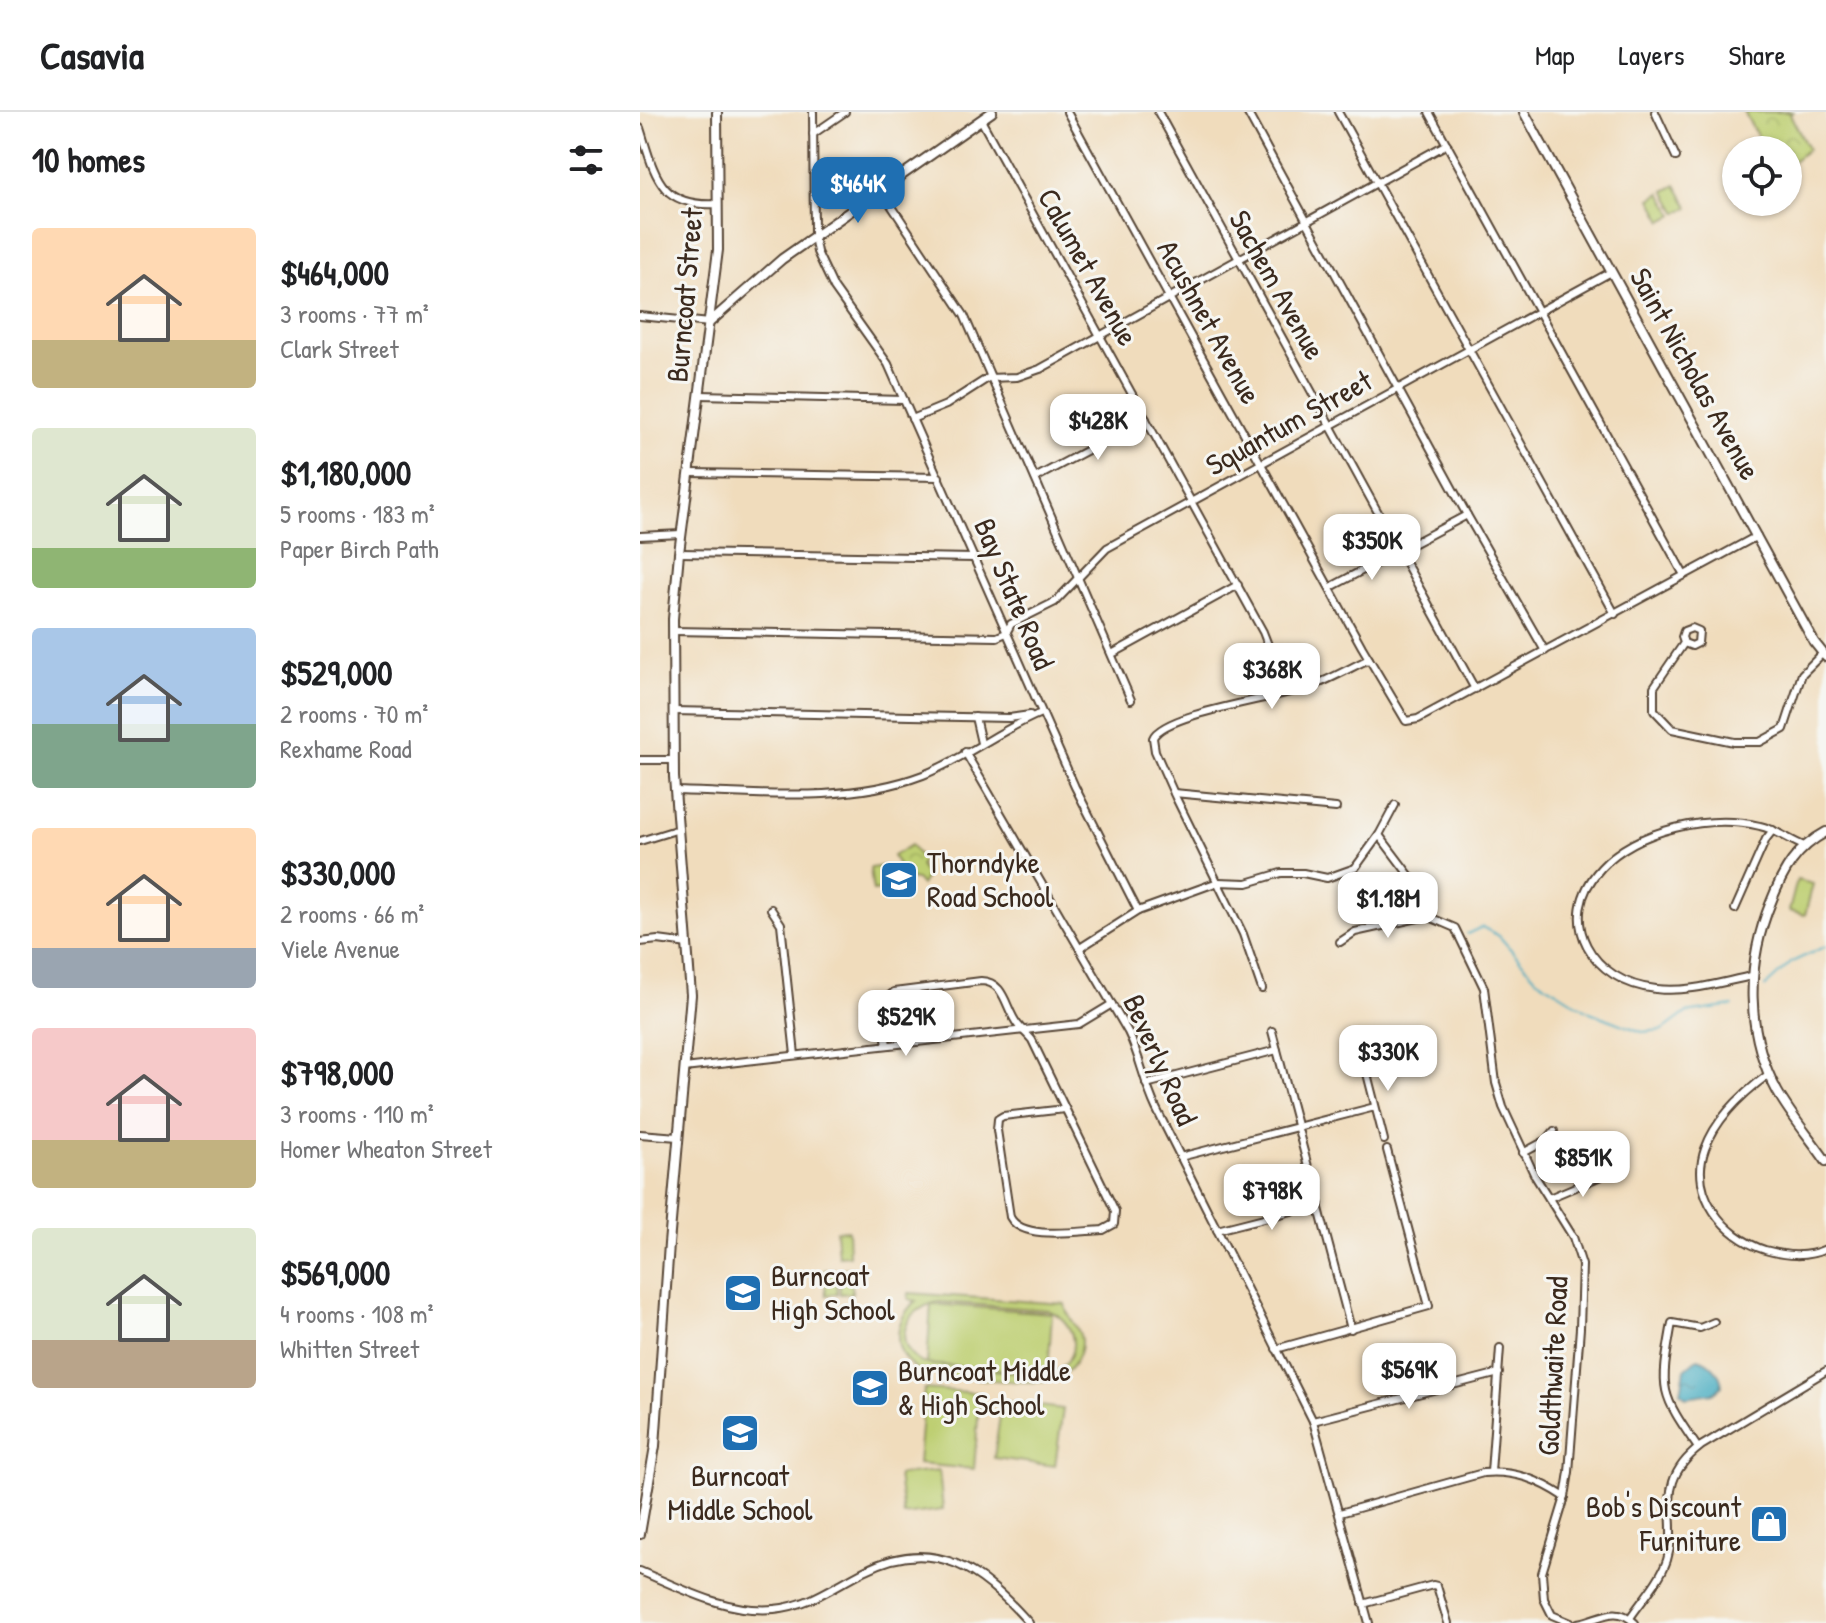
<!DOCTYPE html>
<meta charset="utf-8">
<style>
body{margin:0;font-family:"Patrick Hand",sans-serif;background:#f6f6f6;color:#202124;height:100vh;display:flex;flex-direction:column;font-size:30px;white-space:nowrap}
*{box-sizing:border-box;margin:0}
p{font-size:26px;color:#757577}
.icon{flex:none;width:44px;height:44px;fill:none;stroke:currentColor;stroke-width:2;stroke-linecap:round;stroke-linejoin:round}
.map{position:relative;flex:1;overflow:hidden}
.sheet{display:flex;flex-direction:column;background:#fff;width:640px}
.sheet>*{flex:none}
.controls{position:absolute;left:1082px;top:24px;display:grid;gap:16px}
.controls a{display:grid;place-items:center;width:80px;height:80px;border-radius:50%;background:#fff;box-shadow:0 2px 6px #0004;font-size:40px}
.price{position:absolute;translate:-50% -68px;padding:0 18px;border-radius:16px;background:#fff;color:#222;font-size:26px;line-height:52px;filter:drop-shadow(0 2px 4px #0008)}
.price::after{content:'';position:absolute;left:50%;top:48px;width:24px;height:18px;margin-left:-12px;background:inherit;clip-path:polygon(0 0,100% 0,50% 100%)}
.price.current{background:#1f6fb2;color:#fff}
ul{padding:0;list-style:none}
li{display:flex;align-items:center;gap:24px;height:200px;padding:0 32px}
li span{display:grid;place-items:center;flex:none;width:224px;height:160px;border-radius:8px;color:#555}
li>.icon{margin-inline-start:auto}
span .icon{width:96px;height:96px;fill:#fffc;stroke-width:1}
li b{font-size:34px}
h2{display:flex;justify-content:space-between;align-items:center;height:96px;padding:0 32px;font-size:34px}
header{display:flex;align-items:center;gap:48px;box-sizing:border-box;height:112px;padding:0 40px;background:#fff;border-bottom:2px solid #e0e0e0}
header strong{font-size:38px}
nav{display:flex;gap:44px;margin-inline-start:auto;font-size:28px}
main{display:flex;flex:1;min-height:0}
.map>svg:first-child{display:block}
.grass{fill:#becf72;stroke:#7c7c48;stroke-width:2;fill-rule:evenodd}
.park{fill:url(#park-crowns);stroke:#7c7c48;stroke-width:2}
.water{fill:url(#water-ripples);stroke:#3c696e;stroke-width:2}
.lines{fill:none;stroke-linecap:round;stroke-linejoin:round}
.stream{stroke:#3ea8be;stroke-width:2}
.street-casing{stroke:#564536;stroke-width:10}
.secondary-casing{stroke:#564536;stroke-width:12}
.street{stroke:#fff;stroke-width:6}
.secondary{stroke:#fff;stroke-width:8}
.labels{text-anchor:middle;stroke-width:6;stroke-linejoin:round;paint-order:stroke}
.street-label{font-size:30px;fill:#3b2a1e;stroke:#f6f6f2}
.poi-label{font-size:30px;fill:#3b2a1e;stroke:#f6f6f2;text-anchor:start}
</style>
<header>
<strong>Casavia</strong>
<nav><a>Map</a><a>Layers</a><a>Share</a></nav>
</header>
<main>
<section class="sheet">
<h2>10 homes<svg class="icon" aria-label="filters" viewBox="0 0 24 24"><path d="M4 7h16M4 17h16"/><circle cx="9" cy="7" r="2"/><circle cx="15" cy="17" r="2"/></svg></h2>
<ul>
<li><span style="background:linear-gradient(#ffd9b3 70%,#c2b280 0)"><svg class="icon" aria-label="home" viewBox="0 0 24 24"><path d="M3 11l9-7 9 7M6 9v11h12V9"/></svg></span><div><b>$464,000</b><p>3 rooms · 77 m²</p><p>Clark Street</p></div></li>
<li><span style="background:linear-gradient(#dfe7d0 75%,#8fb573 0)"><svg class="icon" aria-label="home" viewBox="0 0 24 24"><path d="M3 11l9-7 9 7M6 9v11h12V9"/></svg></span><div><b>$1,180,000</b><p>5 rooms · 183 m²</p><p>Paper Birch Path</p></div></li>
<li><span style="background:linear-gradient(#a9c7e8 60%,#7fa58c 0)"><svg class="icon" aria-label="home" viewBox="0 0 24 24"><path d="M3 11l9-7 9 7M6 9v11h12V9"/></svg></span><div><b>$529,000</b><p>2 rooms · 70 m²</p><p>Rexhame Road</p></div></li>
<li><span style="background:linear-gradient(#ffd9b3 75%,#9aa5b1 0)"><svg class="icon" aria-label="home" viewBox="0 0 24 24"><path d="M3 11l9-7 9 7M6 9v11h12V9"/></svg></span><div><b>$330,000</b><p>2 rooms · 66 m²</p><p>Viele Avenue</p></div></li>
<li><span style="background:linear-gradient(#f6c9c9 70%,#c2b280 0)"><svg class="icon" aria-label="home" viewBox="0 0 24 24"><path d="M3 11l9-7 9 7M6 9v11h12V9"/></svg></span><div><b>$798,000</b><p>3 rooms · 110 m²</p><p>Homer Wheaton Street</p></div></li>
<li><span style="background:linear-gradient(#dfe7d0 70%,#b9a48a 0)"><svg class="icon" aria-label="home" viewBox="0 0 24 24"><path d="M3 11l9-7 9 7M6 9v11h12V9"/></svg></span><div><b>$569,000</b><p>4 rooms · 108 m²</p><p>Whitten Street</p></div></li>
</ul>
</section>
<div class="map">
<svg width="1186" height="1511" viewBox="0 0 1186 1511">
<defs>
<pattern id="park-crowns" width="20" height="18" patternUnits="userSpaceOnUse" patternTransform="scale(2)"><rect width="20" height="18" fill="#becf72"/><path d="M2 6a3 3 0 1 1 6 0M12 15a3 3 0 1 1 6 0" fill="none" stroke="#a4b262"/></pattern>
<pattern id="water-ripples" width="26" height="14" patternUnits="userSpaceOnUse" patternTransform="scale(2)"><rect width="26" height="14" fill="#3ea8be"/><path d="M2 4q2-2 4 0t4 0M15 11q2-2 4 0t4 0" fill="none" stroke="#35899a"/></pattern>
</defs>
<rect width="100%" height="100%" fill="#f6f6f2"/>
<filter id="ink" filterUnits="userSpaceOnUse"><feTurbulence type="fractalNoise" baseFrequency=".0125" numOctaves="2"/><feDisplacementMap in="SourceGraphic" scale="16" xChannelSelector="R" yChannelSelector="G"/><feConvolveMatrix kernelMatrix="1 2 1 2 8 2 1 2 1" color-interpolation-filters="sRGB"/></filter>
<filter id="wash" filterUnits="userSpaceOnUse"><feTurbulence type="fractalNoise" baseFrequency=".006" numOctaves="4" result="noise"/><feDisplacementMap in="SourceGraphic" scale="32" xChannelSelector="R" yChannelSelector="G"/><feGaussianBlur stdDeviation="1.8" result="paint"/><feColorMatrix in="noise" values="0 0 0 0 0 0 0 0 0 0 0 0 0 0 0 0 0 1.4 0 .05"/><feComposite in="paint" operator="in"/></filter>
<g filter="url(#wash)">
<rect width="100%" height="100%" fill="#f0dcbc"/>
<g class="grass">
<path d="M1036,73l13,22 -11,6 -13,-22z"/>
<path d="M1021,81l13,22 -11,6 -12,-22z"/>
<path d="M244,754l3,23 -14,2 -3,-23z"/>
<path d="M1157,768l16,4 -8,31 -16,-4z"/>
<path d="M208,1118l1,25 -11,1 -2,-25z"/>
<path d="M210,1156l2,25 -12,1 -1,-25z"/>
<path d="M195,1157l2,25 -11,1 -2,-25z"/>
<path d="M269,1181l156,11c0,17 27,26 11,56 -6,12 -17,18 -30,21 -16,3 -116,-4 -129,-12 -28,-17 -22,-50 -1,-68l-8,-2zM300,1190l108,8c34,14 34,57 -4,65l-122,-12c-33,-19 -16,-57 18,-61z"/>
<path d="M291,1192l121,9 -4,60 -121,-9z"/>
<path d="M284,1277l56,4 -6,76 -56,-5z"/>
<path d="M362,1289l61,8 -8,57 -61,-8z"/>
<path d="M299,1359l4,39 -40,5 -5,-40z"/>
</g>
<g class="park">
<path d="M1104,0h49l-3,2 18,35 -20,16v-15h-23z"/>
<path d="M271,733l11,15 -2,6 6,11 -5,8 -5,-5 -16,-3 -2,-12 -5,-9z"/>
</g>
<path class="water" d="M1058,1246c12,3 23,15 24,28l-9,7 -27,4 -5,-5 4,-23z"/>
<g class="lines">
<g class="stream">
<path d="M827,822l15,-7 17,9 37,42 54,34 52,20 21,-2 23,-17 47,-7"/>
<path d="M1125,875l27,-25 34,-16"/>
</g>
</g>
</g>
<g filter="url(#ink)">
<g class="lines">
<defs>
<g id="street">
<path d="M173,0l1,124 3,16 17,36 54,76 187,423 63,124 -58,37"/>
<path d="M427,0l295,535 44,74 12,-2 339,-183"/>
<path d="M518,0l317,577"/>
<path d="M607,0l220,403 78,136"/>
<path d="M698,0l277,502"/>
<path d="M789,0l255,463"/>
<path d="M1015,0l21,45"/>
<path d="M341,8l282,512 23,60"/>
<path d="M0,16c15,47 19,80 78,76"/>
<path d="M173,22l32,-22"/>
<path d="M241,78l83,125 167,385"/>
<path d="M0,204l70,7"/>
<path d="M60,283l204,5"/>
<path d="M272,307l34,-14 42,-27 29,-1 23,-8 407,-225"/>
<path d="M50,361l249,4"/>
<path d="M395,366l111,-59"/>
<path d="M0,424l41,-2"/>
<path d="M39,441l296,5"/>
<path d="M691,475l136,-72"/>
<path d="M33,519l324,6 9,-4 5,-9 44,-22 52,-54 504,-276"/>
<path d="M1044,531l8,3 6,-3 1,-12 -7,-3 -8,3 -2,6 2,6 -30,44v23l18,19 62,13h26l24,-13 18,-55 20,-20"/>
<path d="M472,542l126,-69"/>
<path d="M33,599l336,7 21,-3"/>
<path d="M335,605l6,26"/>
<path d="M325,640l163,280c12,24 16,51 28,76l157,313 56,202"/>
<path d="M0,648h33"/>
<path d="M35,679c81,2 172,13 248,-16 41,-16 77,-45 118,-62"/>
<path d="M534,681l162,15"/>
<path d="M739,723l40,53 8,28 28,12 29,60 12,95 7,24 32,69 38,61 9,28 -2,63 -11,144 -4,25 -23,76 2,26 8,16 19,8"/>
<path d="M0,729l39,-12"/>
<path d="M131,797l10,15 14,131"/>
<path d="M1095,797l31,-70 7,-9"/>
<path d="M498,799l80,-29 29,1 34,-10h22l24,5 28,-10 24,-33 16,-30"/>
<path d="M0,830l18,-2 30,4"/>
<path d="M700,830l15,-10 72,-16"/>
<path d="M1112,864c-31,6 -64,17 -96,13 -63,-6 -103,-69 -55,-121 36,-39 109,-54 159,-42 15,3 29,14 44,20"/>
<path d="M622,877l-19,-55 -67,-136 -21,-47 -2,-13c10,-25 130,-41 159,-52 19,-7 38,-18 57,-27"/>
<path d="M632,919l79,298"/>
<path d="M247,933c-2,-17 -10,-42 7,-53l87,-11c25,1 24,28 37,44 4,5 10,10 14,15l83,171 -1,13 -11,6c-25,1 -81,11 -93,-13l-13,-87 1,-11 5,-3 62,-7"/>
<path d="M722,942l22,86"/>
<path d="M44,956l395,-44 33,-20"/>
<path d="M1129,962c-26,19 -53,44 -64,75 -16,45 19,88 60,101 21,6 41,8 61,-1"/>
<path d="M506,972l131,-34"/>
<path d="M0,1022l38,3"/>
<path d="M883,1041l24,-13 7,-9"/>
<path d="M540,1045l195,-50"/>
<path d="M909,1086l57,-24"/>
<path d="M577,1118l102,-26"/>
<path d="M636,1237l153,-43 -42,-156"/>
<path d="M673,1309l186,-48"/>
<path d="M1058,1336c-39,-57 -38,-57 -26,-125l28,5 14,-6"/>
<path d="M851,1360l9,-124"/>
<path d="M700,1401l143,-40c32,-3 56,7 82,24"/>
<path d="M0,1459c43,18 86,42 134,38 35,-3 60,-23 90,-38 71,-37 119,0 165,52"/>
<path d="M723,1492l70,-19 4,1 11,37"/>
<path d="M990,1506c12,-18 30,-37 37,-58 14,-44 -17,-75 34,-114l125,-75"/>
<path d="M938,1511c22,-3 37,-20 57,0"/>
</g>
<g id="secondary">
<path d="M884,0l290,530 12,15"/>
<path d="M70,210l72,-63 210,-147"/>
<path d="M1186,720c-30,16 -43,39 -55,70 -25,61 -26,130 6,189 14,25 33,47 49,70"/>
<path d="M0,1422l15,-88 14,-202 22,-249 -17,-218 -1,-158 6,-66 39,-303 -1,-138"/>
</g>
</defs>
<use href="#street" class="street-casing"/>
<use href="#secondary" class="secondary-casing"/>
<use href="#street" class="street"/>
<use href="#secondary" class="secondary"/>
</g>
</g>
<defs>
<symbol id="school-square" viewBox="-11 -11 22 22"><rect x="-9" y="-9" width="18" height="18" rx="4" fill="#1f6fb2" stroke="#f6f6f2"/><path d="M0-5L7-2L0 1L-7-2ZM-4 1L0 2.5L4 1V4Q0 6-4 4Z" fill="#fff"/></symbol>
<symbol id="shop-square" viewBox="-11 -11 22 22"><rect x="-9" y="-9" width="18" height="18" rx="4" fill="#1f6fb2" stroke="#f6f6f2"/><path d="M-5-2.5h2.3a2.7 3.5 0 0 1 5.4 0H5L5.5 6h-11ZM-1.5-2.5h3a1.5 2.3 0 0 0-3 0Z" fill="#fff"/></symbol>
</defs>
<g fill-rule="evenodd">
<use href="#school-square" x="237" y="746" width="44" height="44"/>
<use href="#school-square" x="81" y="1159" width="44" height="44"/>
<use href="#school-square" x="208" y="1254" width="44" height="44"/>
<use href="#school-square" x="78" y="1299" width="44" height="44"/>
<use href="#shop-square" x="1107" y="1390" width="44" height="44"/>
</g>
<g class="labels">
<g class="street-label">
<text transform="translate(448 155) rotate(61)" y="10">Calumet Avenue</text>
<text transform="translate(637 173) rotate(61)" y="10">Sachem Avenue</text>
<text transform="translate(45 183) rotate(-85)" y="10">Burncoat Street</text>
<text transform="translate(569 210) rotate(61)" y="10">Acushnet Avenue</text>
<text transform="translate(1055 262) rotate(61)" y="10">Saint Nicholas Avenue</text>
<text transform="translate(649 311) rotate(-29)" y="10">Squantum Street</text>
<text transform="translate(374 482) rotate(67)" y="10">Bay State Road</text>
<text transform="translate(520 948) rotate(66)" y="10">Beverly Road</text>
<text transform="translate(913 1254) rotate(-87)" y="10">Goldthwaite Road</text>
</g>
<g class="poi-label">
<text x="287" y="761">Thorndyke<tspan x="287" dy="34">Road School</tspan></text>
<text x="131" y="1174">Burncoat<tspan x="131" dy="34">High School</tspan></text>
<text x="258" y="1269">Burncoat Middle<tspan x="258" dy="34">&amp; High School</tspan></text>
<text x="100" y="1374" text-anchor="middle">Burncoat<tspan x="100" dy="34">Middle School</tspan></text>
<text x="1101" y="1405" text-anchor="end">Bob's Discount<tspan x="1101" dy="34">Furniture</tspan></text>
</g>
</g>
</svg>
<div class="controls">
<a><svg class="icon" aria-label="locate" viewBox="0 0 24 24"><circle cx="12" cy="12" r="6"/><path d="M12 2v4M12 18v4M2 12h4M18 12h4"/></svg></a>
</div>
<b class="price current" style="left:218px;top:113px">$464K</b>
<b class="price" style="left:458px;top:350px">$428K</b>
<b class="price" style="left:732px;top:470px">$350K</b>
<b class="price" style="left:632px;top:599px">$368K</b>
<b class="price" style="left:748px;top:828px">$1.18M</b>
<b class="price" style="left:266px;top:946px">$529K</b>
<b class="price" style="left:748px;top:981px">$330K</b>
<b class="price" style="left:943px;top:1087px">$851K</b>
<b class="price" style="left:632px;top:1120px">$798K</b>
<b class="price" style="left:769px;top:1299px">$569K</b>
</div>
</main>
